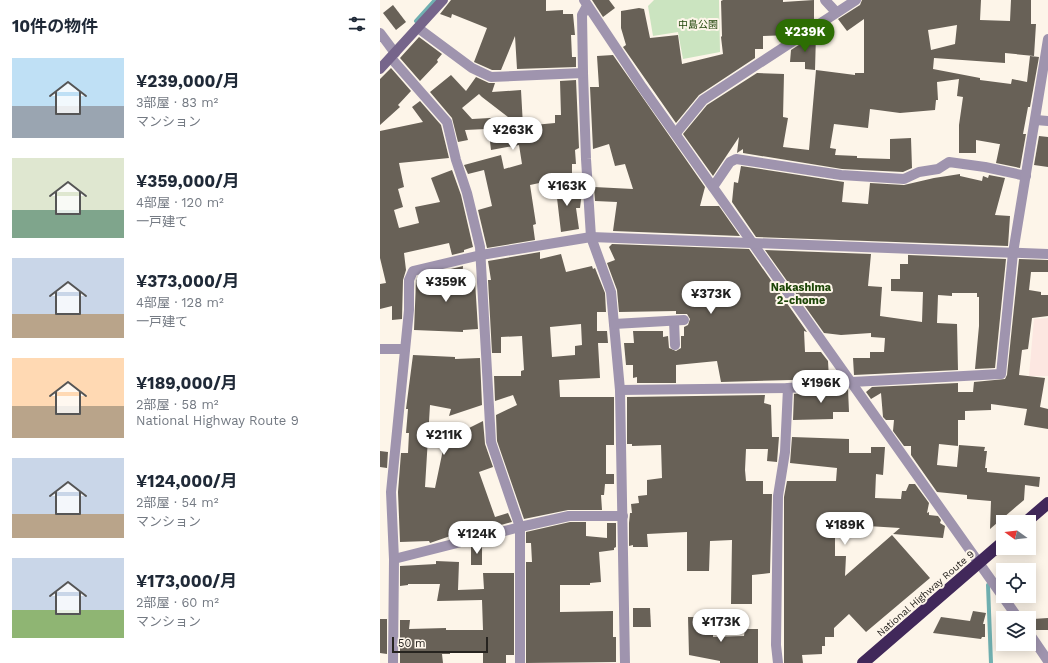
<!DOCTYPE html>
<html lang="ja">
<meta charset="utf-8">
<style>
body{margin:0;font-family:"Work Sans","Noto Sans JP",sans-serif;background:#f6f6f7;color:#1f2937;height:100vh;display:flex;flex-direction:column;font-size:15px;white-space:nowrap}
*{box-sizing:border-box;margin:0}
p{font-size:13px;color:#747a83}
.icon{flex:none;width:22px;height:22px;fill:none;stroke:currentColor;stroke-width:2;stroke-linecap:round;stroke-linejoin:round}
.map{position:relative;flex:1;overflow:hidden}
.sheet{display:flex;flex-direction:column;background:#fff;width:380px}
.sheet>*{flex:none}
.needle{width:26px;rotate:285deg}
.buttons{position:absolute;left:616px;top:515px;display:grid;gap:8px}
.buttons a{display:grid;place-items:center;width:40px;height:40px;border-radius:0px;background:#fff;box-shadow:0 2px 10px #0003;font-size:20px}
.scale{position:absolute;left:12px;bottom:10px;width:96px;box-sizing:border-box;padding-left:4px;border:2px solid #26231f;border-top:0;font-size:11px;line-height:14px;white-space:nowrap;color:#26231f;-webkit-text-stroke:3px #fdf5e9;paint-order:stroke}
.price{position:absolute;translate:-50% -34px;padding:0 9px;border-radius:14px;background:#fff;color:#222;font-size:13px;line-height:26px;filter:drop-shadow(0 1px 2px #0008)}
.price::after{content:'';position:absolute;left:50%;top:24px;width:12px;height:9px;margin-left:-6px;background:inherit;clip-path:polygon(0 0,100% 0,50% 100%)}
.price.on{background:#2d6e03;color:#fff}
ul{padding:0;list-style:none}
li{display:flex;align-items:center;gap:12px;height:100px;padding:0 12px}
li span{display:grid;place-items:center;flex:none;width:112px;height:80px;border-radius:0px;color:#555}
li>.icon{margin-inline-start:auto}
span .icon{width:48px;height:48px;fill:#fffc;stroke-width:1}
li b{font-size:17px}
h2{display:flex;justify-content:space-between;align-items:center;height:48px;padding:0 12px;font-size:17px}
main{display:flex;flex:1;min-height:0}
.map>svg:first-child{display:block}
.commercial{fill:#fce7e1}
.green{fill:#cbe4c0}
.lines{fill:none;stroke-linecap:round;stroke-linejoin:round}
.stream{stroke:#70b0b1;stroke-width:4}
.building{fill:#686157;fill-rule:evenodd}
.street{stroke:#9f94ae;stroke-width:10}
.secondary{stroke:#76658b;stroke-width:10}
.highway{stroke:#41285a;stroke-width:12}
.labels{text-anchor:middle;stroke-width:4;stroke-linejoin:round;paint-order:stroke}
.park-label{font-size:10px;fill:#21460b;stroke:#fdf5e9}
.street-label{font-size:10px;fill:#26231f;stroke:#fdf5e9}
.neighbourhood-label{font-size:11px;font-weight:bold;fill:#1d4608;stroke:#fdf5e9}
</style>
<main>
<section class="sheet">
<h2>10件の物件<svg class="icon" aria-label="filters" viewBox="0 0 24 24"><path d="M4 7h16M4 17h16"/><circle cx="9" cy="7" r="2"/><circle cx="15" cy="17" r="2"/></svg></h2>
<ul>
<li><span style="background:linear-gradient(#bfe0f5 60%,#9aa5b1 0)"><svg class="icon" aria-label="home" viewBox="0 0 24 24"><path d="M3 11l9-7 9 7M6 9v11h12V9"/></svg></span><div><b>¥239,000/月</b><p>3部屋 · 83 m²</p><p>マンション</p></div></li>
<li><span style="background:linear-gradient(#dfe7d0 65%,#7fa58c 0)"><svg class="icon" aria-label="home" viewBox="0 0 24 24"><path d="M3 11l9-7 9 7M6 9v11h12V9"/></svg></span><div><b>¥359,000/月</b><p>4部屋 · 120 m²</p><p>一戸建て</p></div></li>
<li><span style="background:linear-gradient(#c9d6e8 70%,#b9a48a 0)"><svg class="icon" aria-label="home" viewBox="0 0 24 24"><path d="M3 11l9-7 9 7M6 9v11h12V9"/></svg></span><div><b>¥373,000/月</b><p>4部屋 · 128 m²</p><p>一戸建て</p></div></li>
<li><span style="background:linear-gradient(#ffd9b3 60%,#b9a48a 0)"><svg class="icon" aria-label="home" viewBox="0 0 24 24"><path d="M3 11l9-7 9 7M6 9v11h12V9"/></svg></span><div><b>¥189,000/月</b><p>2部屋 · 58 m²</p><p>National Highway Route 9</p></div></li>
<li><span style="background:linear-gradient(#c9d6e8 70%,#b9a48a 0)"><svg class="icon" aria-label="home" viewBox="0 0 24 24"><path d="M3 11l9-7 9 7M6 9v11h12V9"/></svg></span><div><b>¥124,000/月</b><p>2部屋 · 54 m²</p><p>マンション</p></div></li>
<li><span style="background:linear-gradient(#c9d6e8 65%,#8fb573 0)"><svg class="icon" aria-label="home" viewBox="0 0 24 24"><path d="M3 11l9-7 9 7M6 9v11h12V9"/></svg></span><div><b>¥173,000/月</b><p>2部屋 · 60 m²</p><p>マンション</p></div></li>
</ul>
</section>
<div class="map">
<svg width="668" height="663" viewBox="0 0 668 663">
<rect width="100%" height="100%" fill="#fdf5e9"/>
<path class="commercial" d="M668,318v58h-19l5,-57z"/>
<path class="green" d="M274,0h65l1,52 -37,7 -5,-27 -25,4 -5,-30z"/>
<g class="lines">
<g class="stream">
<path d="M36,21l19,-21"/>
<path d="M608,585l3,78"/>
</g>
</g>
<g class="building">
<path d="M71,0h95v11l17,-1v4h10l2,21h-4l1,22h4v10l-59,2 -2,-33 -14,34h-9l-18,-8 13,-34 -35,-14 -1,4 -11,-4z"/>
<path d="M212,0h17l6,8 -12,9z"/>
<path d="M343,0h60v2l31,-2v19l-23,16 -28,1v13h-8v9l-56,37 -23,28 -53,-76 3,-2 -5,-17v-17l18,-3 5,1 6,29 28,-3 4,29 41,-10 -2,-17 1,-1 -1,-35z"/>
<path d="M482,0h119l-1,20 30,1 1,-21h20v24h5l-2,32 -29,-3v10l-71,-5 -1,11 47,9v2l31,4 1,-5 15,3 3,-26 9,1 -9,50h-2l-5,27h3l-6,34 -24,-5 4,-19h-1l-23,-4v13h-17v-28l4,-28 -6,-1 2,-17 -22,3 1,18h-2l-1,10 -35,3 -30,-4 -2,19 -34,-4 -4,24 6,1 -1,6 22,1v2l33,1v-20l21,-1 1,30 -9,4 -61,-3 -99,-16v-4l-6,4 2,-16 -26,39 -30,-42 24,-29 50,-32 27,1 -1,43 5,1 -5,29 26,3 7,-80 39,5v-2h9v-54l-17,12 -9,-12 22,-14zM577,25l-2,19 -24,6 -3,-20z"/>
<path d="M13,5l13,17 -10,8 -13,-17z"/>
<path d="M436,34l-1,36 -10,-1v-7h-15l1,-12z"/>
<path d="M39,37l23,17 -5,6 1,2 -18,19 -20,-23z"/>
<path d="M233,55l92,132 -5,19h19l21,30 -127,-5 4,-29 -22,-1 -1,-14 39,2 -8,-25 -10,2 -6,-22 -16,5 -3,-62h9l-2,-31z"/>
<path d="M11,68l20,23 -13,14 2,2 -20,18v-46z"/>
<path d="M71,75l15,16 10,-14 13,6h6l-3,9 29,-2 2,36 32,-3v-8h6l-1,-34 16,-1 3,68 -4,2 1,14h-4v12l-42,9 6,39 -3,1 2,15 -48,8 -9,-38 14,-4 -8,-36 -16,4 -4,-9 37,-10 3,14 18,-5 -3,-19 -28,5 -2,-17 -3,-4 -21,1 3,10 -10,2 -6,-24 -22,-26zM99,94l3,3 26,20 -36,2 -10,-11z"/>
<path d="M40,101l21,24 8,33 -50,5 5,24 -6,2 5,18 -9,3 5,18 20,-5 -4,-16 25,-5 -9,-24 21,-8 9,25 12,52 -9,3v2l-12,3 -3,-12 -45,10 2,17 -3,10 -1,39 -10,1v-14l-12,3v-25l6,-1 -6,-25v-127l43,-9 -11,-15z"/>
<path d="M659,136l9,1v30l-14,-2z"/>
<path d="M361,166l103,16 -2,20 26,2 2,-21 34,2 30,-7 26,-4v2l22,5 1,-5 5,2 1,-3 16,3 -10,37 15,1 -2,30 -252,-9 -24,-35 2,-20 4,1z"/>
<path d="M171,187h22v6l9,-1 -2,16h-4l3,21 -18,3 -4,-34h-5z"/>
<path d="M232,244l137,5 58,83 -3,-1 1,21h16l7,9 1,18 -108,3 -4,-21 -41,4v18h-39v-6l-4,1v-13h-7l-2,-22h10l-1,-12h30v6l5,-1 1,12 7,3 5,-3v-12h3v-9l4,-2 2,-6 -3,-5h-11v-3l-57,1 -2,-22 -10,-27 8,-3 -6,-13z"/>
<path d="M385,250l106,4 -3,32 14,1 -2,29 42,6 1,-30 -32,-1v-12h9v-15h8v-9l98,4 -11,109 -20,1 4,-43v-29h-2v-4h-25v3l-14,-1 -1,28 20,1 1,46 -104,5 -1,-17h17v-6h14l1,-14 -14,-1v-4l-30,2 -17,-2z"/>
<path d="M160,252v7l21,-5 5,18 26,-6 1,3 2,-1 10,25 1,19h-9v19h10l1,12h-10l2,35 -41,2 1,17h54v48h-8v29h8v10h-9l-1,11h-3l1,15h-34l-44,9 -27,-78 -1,-26 21,-10 -4,-10 -18,6 -1,-25h27v-5l3,-1 -2,-34 -21,1v16h-9l-4,-73h3l-3,-19zM201,324l1,21 -7,1v9l-23,2 -2,-30z"/>
<path d="M639,259l29,1v12h-17l-2,18 12,2v3h7v21l-16,2 -4,31 -6,1 -3,25 26,3 -5,29 8,2v20l-24,-4 3,-16 -36,-5v6l-26,1v9h-7v26l-19,-2 -2,21 20,2 2,-22 26,2 -1,4h3l-2,17h2v4l53,5 -1,10 -14,-2 -1,15 -34,29 1,-28 -24,-2v-4l-30,-3 -26,-37v-9h-7l-11,-15 1,-11h-8l-3,-3 -2,-24 -10,6 -5,-7 6,-5 86,-4v9h15l1,-10 31,-3 2,-4z"/>
<path d="M83,266l-1,16 13,-1 3,48 -15,1v2l-49,-2 2,-49 2,-4z"/>
<path d="M33,355l42,2v2l25,-1 2,47 -33,11 2,-7 -21,-4 -5,82 10,1 10,-48 38,-19 2,23 8,23 -14,5 16,45 13,-4 4,9 -52,14 -1,-3 -29,10 -1,-2 -29,1 -2,-50 3,-39h7l1,-20h-3l2,-24h-2z"/>
<path d="M453,384h11l4,5 1,23h-16v7l-40,1 1,-26 34,-3 5,-3z"/>
<path d="M385,395l-1,8 7,2 1,32h7l-2,25 -10,-1 1,-12h-22l-1,21 1,11h17v13h9l-2,79 -18,2v29h-21l1,-64 -22,1 -1,30h-22v-39l-40,2 1,13h-15v-2l-4,1v-23l1,-10h2l-1,-9 8,-1 -1,-7 9,-1v-15l15,-2 -1,-33 -29,1v-2h-5v-47z"/>
<path d="M412,437l57,2v14h22v-6h14l-2,28 -7,-1 -1,24 26,1 1,-8h4l3,-7h6l14,19 -2,10 2,-1v3l9,1 3,4 -1,3 5,3 -2,12 -50,-4 7,-6 -65,-4v32h11l-1,20 47,-41 38,43 -64,54 -17,-18 -15,14v9h-9v9h-3v8l-20,1 1,8h-19v-166l3,-16h49l1,-13 -47,-5z"/>
<path d="M0,451l8,1 -1,16 -7,-1z"/>
<path d="M190,522h16v14l21,2v-15h9v24l-2,1v2l-15,2 2,30 -11,1v2h-30v27l53,-1v26h3v25l-90,1v-101h6l-1,-19h-5v-11z"/>
<path d="M102,543v22h-11v-19z"/>
<path d="M56,561l23,1 -1,28 26,-1 -1,-16h31v82h-8v8h-23v-10l-33,-1v2h-8l1,9h-43v-43h10l-1,9 37,-1v2h37l-1,-30 -45,1 3,-17h-32v1l-8,1v-20l36,-2z"/>
<path d="M253,608h17l1,19h-18z"/>
<path d="M593,611l13,2 -3,11h2v13h-3l-1,2 -48,-6 8,-16 29,4z"/>
<path d="M308,617h25v20l31,-1 1,-7h13v34h-38v-2l-31,-6z"/>
<path d="M668,618v12h-13l-2,-2v-9z"/>
<path d="M0,619h7v35l-7,-1z"/>
</g>
<g class="lines">
<g class="street">
<path d="M204,0l58,87 376,531"/>
<path d="M445,0l11,12"/>
<path d="M207,6l-5,9 1,58 3,86 5,78 20,55 9,98 5,273"/>
<path d="M38,28l54,40 19,9 92,-4"/>
<path d="M0,33l15,20"/>
<path d="M11,58l56,64 9,38 11,33 13,54 11,195 29,85v136"/>
<path d="M656,120l12,1"/>
<path d="M296,133l27,-33 153,-100"/>
<path d="M333,187l17,-25 6,-3 105,16 63,4 15,-7 19,-3 11,-7 36,5 41,9"/>
<path d="M294,321l1,24"/>
<path d="M234,324l70,-4"/>
<path d="M0,349h25"/>
<path d="M472,382l149,-8 12,-121 35,-214"/>
<path d="M240,390l168,-2 39,-3"/>
<path d="M14,559l126,-32 49,-11h54"/>
<path d="M649,633l19,28"/>
<path d="M13,663l1,-104 -3,-67 18,-182v-30l4,-9 68,-16 110,-18 457,17"/>
<path d="M398,663l-2,-18 2,-149 7,-44 3,-64"/>
</g>
<path class="secondary" d="M0,69l63,-69"/>
<g class="highway">
<path d="M646,522l22,-19"/>
<path d="M483,663l140,-121"/>
</g>
</g>
<g class="labels">
<g class="park-label">
<text x="318" y="28">中島公園</text>
</g>
<g class="street-label">
<text transform="translate(545 593) rotate(-41)" y="4">National Highway Route 9</text>
</g>
<g class="neighbourhood-label">
<text x="421" y="291">Nakashima<tspan x="421" dy="13">2-chome</tspan></text>
</g>
</g>
</svg>
<div class="buttons">
<a><svg class="needle" viewBox="-14 -14 28 28"><path d="M0-13l5 13h-10z" fill="#e53935"/><path d="M0 13l5-13h-10z" fill="#747a83"/></svg></a>
<a><svg class="icon" aria-label="locate" viewBox="0 0 24 24"><circle cx="12" cy="12" r="6"/><path d="M12 2v4M12 18v4M2 12h4M18 12h4"/></svg></a>
<a><svg class="icon" aria-label="layers" viewBox="0 0 24 24"><path d="M12 4l9 5-9 5-9-5zM3 14l9 5 9-5"/></svg></a>
</div>
<div class="scale">50 m</div>
<b class="price on" style="left:425px;top:53px">¥239K</b>
<b class="price" style="left:133px;top:151px">¥263K</b>
<b class="price" style="left:187px;top:207px">¥163K</b>
<b class="price" style="left:66px;top:303px">¥359K</b>
<b class="price" style="left:331px;top:315px">¥373K</b>
<b class="price" style="left:441px;top:404px">¥196K</b>
<b class="price" style="left:64px;top:456px">¥211K</b>
<b class="price" style="left:465px;top:546px">¥189K</b>
<b class="price" style="left:97px;top:555px">¥124K</b>
<b class="price" style="left:341px;top:643px">¥173K</b>
</div>
</main>
